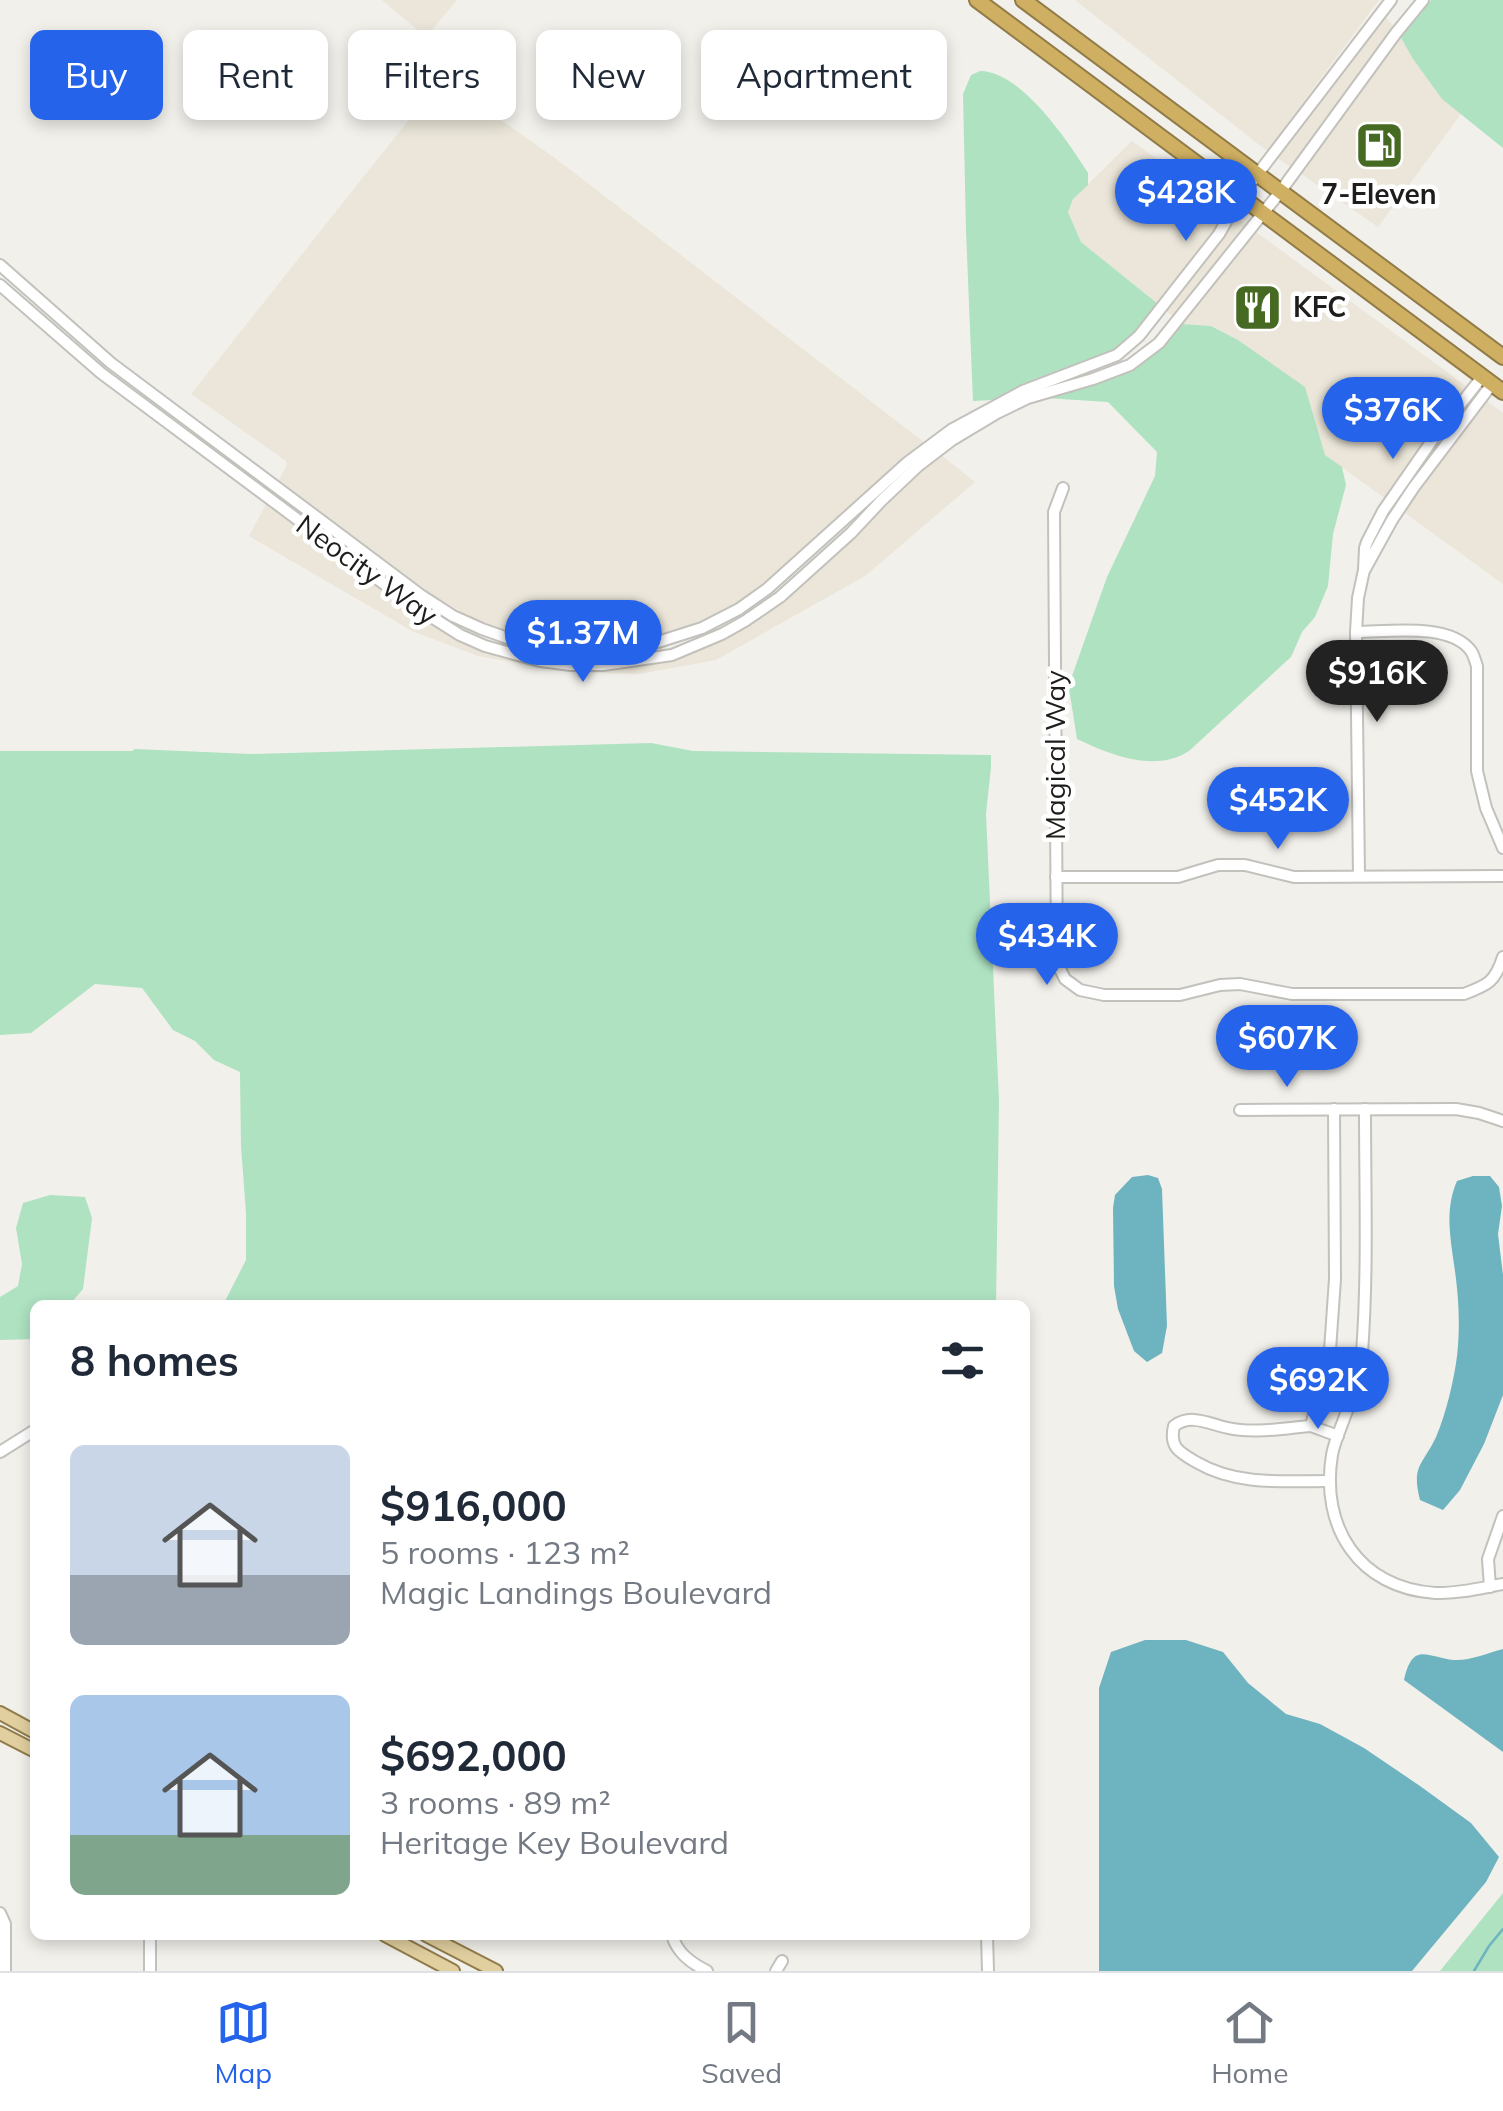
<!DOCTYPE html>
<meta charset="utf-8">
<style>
body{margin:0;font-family:Mulish,sans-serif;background:#f6f6f7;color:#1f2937;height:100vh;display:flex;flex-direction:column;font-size:38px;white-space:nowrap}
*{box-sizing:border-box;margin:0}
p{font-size:32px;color:#747a83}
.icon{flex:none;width:55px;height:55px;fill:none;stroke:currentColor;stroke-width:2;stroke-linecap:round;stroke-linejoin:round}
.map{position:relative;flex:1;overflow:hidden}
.sheet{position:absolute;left:30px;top:1300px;width:1000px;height:640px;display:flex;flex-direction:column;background:#fff;border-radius:15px;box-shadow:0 5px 15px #0003}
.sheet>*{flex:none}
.top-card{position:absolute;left:30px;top:30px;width:1000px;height:90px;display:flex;gap:20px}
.price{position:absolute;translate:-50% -85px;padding:0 22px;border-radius:35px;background:#2563eb;color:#fff;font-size:32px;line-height:65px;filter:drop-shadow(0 2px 5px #0008)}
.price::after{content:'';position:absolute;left:50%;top:60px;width:30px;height:22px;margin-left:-15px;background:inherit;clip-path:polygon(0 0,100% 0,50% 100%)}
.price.on{background:#222;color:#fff}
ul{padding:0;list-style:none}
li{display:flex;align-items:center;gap:30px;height:250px;padding:0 40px}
li span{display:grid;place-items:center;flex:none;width:280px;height:200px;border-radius:15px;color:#555}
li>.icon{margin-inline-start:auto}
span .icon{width:120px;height:120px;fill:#fffc;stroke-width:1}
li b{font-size:42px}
h2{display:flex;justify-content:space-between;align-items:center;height:120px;padding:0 40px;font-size:42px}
.tag{padding:0 35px;border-radius:15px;background:#fff;box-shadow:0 5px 15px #0003;font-size:35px;line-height:90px}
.tag.on{background:#2563eb;color:#fff}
.dock{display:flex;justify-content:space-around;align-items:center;height:140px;border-top:2px solid #e0e1e3;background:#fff;font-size:28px;color:#747a83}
.dock a{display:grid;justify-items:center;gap:5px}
.dock .on{color:#2563eb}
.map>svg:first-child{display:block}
.built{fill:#ebe6d9}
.green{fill:#aee2c1}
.water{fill:#6eb3c0}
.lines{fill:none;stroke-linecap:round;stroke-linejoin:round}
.stream{stroke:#6eb3c0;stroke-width:2.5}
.minor-casing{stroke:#c3c1bc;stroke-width:14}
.major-casing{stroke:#917c49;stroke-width:16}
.highway-casing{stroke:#917c49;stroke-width:18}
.minor{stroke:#fff;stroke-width:10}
.major{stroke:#e2cfa0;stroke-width:12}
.highway{stroke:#cfaf61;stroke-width:14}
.labels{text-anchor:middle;stroke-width:9;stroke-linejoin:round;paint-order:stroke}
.poi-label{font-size:28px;font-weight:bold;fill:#1e1d1c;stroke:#fff}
.street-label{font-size:28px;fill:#1e1d1c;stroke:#fff}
</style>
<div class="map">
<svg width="1503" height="1971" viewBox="0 0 1503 1971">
<rect width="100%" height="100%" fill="#f2f0eb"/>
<g class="built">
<path d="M382,0h75l-31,37z"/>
<path d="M1075,0h304l-112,151z"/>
<path d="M1385,16l9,11 -103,140 -14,-9z"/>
<path d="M1400,36l13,23 29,40 19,15 -83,113 -78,-54z"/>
<path d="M442,78l117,83 366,282 -161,141 -27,20 -36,19 -45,14 -55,8 -60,-4 -58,-17 -58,-33 -146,-111 8,-15 -1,-4 -95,-67z"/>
<path d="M1132,141l371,272v171l-178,-129 -21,-68 -66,-47 -26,-14 -30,-2 -6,-9 -2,2 -8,-6 1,-3 -6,-6 -3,2 -77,-62 -13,-30 5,-13z"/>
<path d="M941,455l34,27 -110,94 -149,84 -77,14 -70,-2 -91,-16 -66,-25 -163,-95 17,-32 142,104 50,32 28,13 53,13 32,5h32l70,-11 51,-21 39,-23 20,-15 71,-64 31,-33z"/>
</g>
<g class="green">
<path d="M1431,0h72v148l-61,-49 -29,-40 -13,-23z"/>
<path d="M980,71c41,0 88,70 108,102v12l-15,14 -5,13 13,30 77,62 -22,28 -21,18 -94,36 -29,14 -19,1 -7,-170 -3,-137 8,-19z"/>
<path d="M1182,324l29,2 27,14 67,47 20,68 17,12 4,18 -13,49 -5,52 -13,31 -13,15 -11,25 -102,94c-34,22 -78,4 -112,-12l-7,-44 -4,-2 41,-116 48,-101 2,-24 -49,-50 -63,-4c66,-20 89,-19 137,-74z"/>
<path d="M651,743l42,8 298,4v12l-5,47 13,287 -3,204h-773l23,-45v-47l-5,-67 -1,-74 -26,-12 -19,-19 -22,-11 -31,-42 -47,-4 -64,49 -31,2v-284h132l3,-2 115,5z"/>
<path d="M50,1195l35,2 7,21 -9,71 -12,14 -36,2v34l-35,1v-43l18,-11 4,-22 -6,-36 7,-25z"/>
<path d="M1503,1893v78h-63z"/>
</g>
<g class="water">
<path d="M1148,1175l10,3 4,11 5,137 -5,27 -15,9 -13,-11 -16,-42 -4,-23 -1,-78 2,-13 17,-18z"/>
<path d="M1473,1176h17l9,11 3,19 -4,28 5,41v120l-19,49 -24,46 -17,20 -23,-10c-9,-35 3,-35 16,-63 10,-23 18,-57 21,-81 3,-26 2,-52 -1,-77 -4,-34 -13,-66 1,-98z"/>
<path d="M1145,1640h41l37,12 25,31 38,31 34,10 44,24 56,38 51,37 28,34 -13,25 -74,89h-313v-283l12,-36z"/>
<path d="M1503,1649v103l-99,-72c9,-39 22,-23 50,-20 15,1 34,-7 49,-11z"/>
</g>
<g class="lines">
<path class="stream" d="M1474,1971l15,-25 14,-17"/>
<defs>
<g id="minor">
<path d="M0,265l111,98 311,233 31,20 29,13 34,12 59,9 51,-1 32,-7 44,-14 37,-19 28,-20 141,-127 43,-32 72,-39 94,-36 22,-19 80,-102 21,-37 151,-197"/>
<path d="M0,285l101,88 310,231 49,31 25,11 55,15 31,4h32l69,-10 50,-21 23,-13 35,-24 71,-64 31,-33 36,-34 34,-26 45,-27 31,-15 65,-19 37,-14 29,-22 121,-151 116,-159 27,-33"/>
<path d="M1063,488l-9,24 3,451 8,16 15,11 24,5h76l40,-10 20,-1 52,10h172c24,-9 31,-12 39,-37"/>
<path d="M1365,569l27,-49 22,-33 78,-103"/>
<path d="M1356,632c31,0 94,-10 115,19 3,4 4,10 6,15v105l9,37 17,40"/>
<path d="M1359,876l-3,-244 2,-34 6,-28 1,-22 2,-6 16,-31 50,-72 49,-62"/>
<path d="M1056,877h122l40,-12h27l49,12 209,-1"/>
<path d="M1334,1109l1,170 -5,71 -19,76 27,10"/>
<path d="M1365,1109c0,81 3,163 -3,244 -2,22 -10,45 -18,66 -4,11 -10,24 -12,36 -12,72 27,133 103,138 22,1 46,-5 68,-9"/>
<path d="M1240,1110l216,-1 23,4 24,8"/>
<path d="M1311,1426c-27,2 -57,8 -83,2 -19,-4 -37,-15 -54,-2 -5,21 5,26 22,36 41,24 87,19 134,19"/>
<path d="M0,1452l35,-22"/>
<path d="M1490,1587l-2,-28 15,-43"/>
<path d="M0,1913l5,11v47"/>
<path d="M150,1935v36"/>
<path d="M672,1935c5,18 19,28 35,36"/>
<path d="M987,1935l1,36"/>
<path d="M776,1971l6,-10"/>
</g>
<g id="major">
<path d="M0,1713l35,19"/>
<path d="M0,1733l35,18"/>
<path d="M385,1935l68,36"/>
<path d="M426,1935l70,36"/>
</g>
<g id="highway">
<path d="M977,0l526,392"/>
<path d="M1023,0l480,357"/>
</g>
</defs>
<use href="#minor" class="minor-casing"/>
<use href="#major" class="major-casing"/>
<use href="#highway" class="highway-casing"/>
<use href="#minor" class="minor"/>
<use href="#major" class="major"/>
<use href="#highway" class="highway"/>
</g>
<defs>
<symbol id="fuel-square" viewBox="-11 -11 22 22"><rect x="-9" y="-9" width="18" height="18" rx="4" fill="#466a22" stroke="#fff"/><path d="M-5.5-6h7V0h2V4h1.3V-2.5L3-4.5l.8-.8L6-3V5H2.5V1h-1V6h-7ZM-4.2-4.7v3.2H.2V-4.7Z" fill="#fff"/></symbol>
<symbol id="restaurant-square" viewBox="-11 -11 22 22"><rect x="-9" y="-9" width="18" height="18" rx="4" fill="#466a22" stroke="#fff"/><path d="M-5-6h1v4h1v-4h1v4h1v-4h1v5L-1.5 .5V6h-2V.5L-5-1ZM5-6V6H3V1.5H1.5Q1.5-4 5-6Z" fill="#fff"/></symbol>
</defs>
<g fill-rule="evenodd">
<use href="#fuel-square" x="1352" y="118" width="55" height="55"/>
<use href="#restaurant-square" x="1230" y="280" width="55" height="55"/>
</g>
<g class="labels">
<g class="poi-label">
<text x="1379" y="204">7-Eleven</text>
<text x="1293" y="317" text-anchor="start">KFC</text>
</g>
<g class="street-label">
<text transform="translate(367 570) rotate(36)" y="10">Neocity Way</text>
<text transform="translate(1055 755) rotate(-90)" y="10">Magical Way</text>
</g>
</g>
</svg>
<b class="price" style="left:1186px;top:244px">$428K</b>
<b class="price" style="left:1393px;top:462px">$376K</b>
<b class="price" style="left:583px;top:685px">$1.37M</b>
<b class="price on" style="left:1377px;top:725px">$916K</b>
<b class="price" style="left:1278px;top:852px">$452K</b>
<b class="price" style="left:1047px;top:988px">$434K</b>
<b class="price" style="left:1287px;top:1090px">$607K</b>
<b class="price" style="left:1318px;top:1432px">$692K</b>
<div class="top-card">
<a class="tag on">Buy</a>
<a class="tag">Rent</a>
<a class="tag">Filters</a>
<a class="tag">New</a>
<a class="tag">Apartment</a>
</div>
<section class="sheet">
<h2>8 homes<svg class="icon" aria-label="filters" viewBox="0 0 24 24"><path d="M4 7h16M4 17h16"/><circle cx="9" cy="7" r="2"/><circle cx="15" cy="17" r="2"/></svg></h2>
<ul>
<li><span style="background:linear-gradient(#c9d6e8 65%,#9aa5b1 0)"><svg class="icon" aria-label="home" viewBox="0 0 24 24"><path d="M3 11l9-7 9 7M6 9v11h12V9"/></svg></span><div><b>$916,000</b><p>5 rooms · 123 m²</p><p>Magic Landings Boulevard</p></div></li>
<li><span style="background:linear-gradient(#a9c7e8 70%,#7fa58c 0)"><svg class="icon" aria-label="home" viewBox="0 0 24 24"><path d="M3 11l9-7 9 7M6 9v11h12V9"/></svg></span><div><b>$692,000</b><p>3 rooms · 89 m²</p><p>Heritage Key Boulevard</p></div></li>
</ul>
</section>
</div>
<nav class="dock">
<a class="on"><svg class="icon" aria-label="map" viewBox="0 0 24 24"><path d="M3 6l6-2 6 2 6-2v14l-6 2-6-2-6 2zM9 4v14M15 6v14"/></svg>Map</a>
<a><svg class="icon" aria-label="saved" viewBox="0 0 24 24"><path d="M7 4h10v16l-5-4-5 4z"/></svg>Saved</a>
<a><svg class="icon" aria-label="home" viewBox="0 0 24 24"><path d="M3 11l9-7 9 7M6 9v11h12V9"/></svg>Home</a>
</nav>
